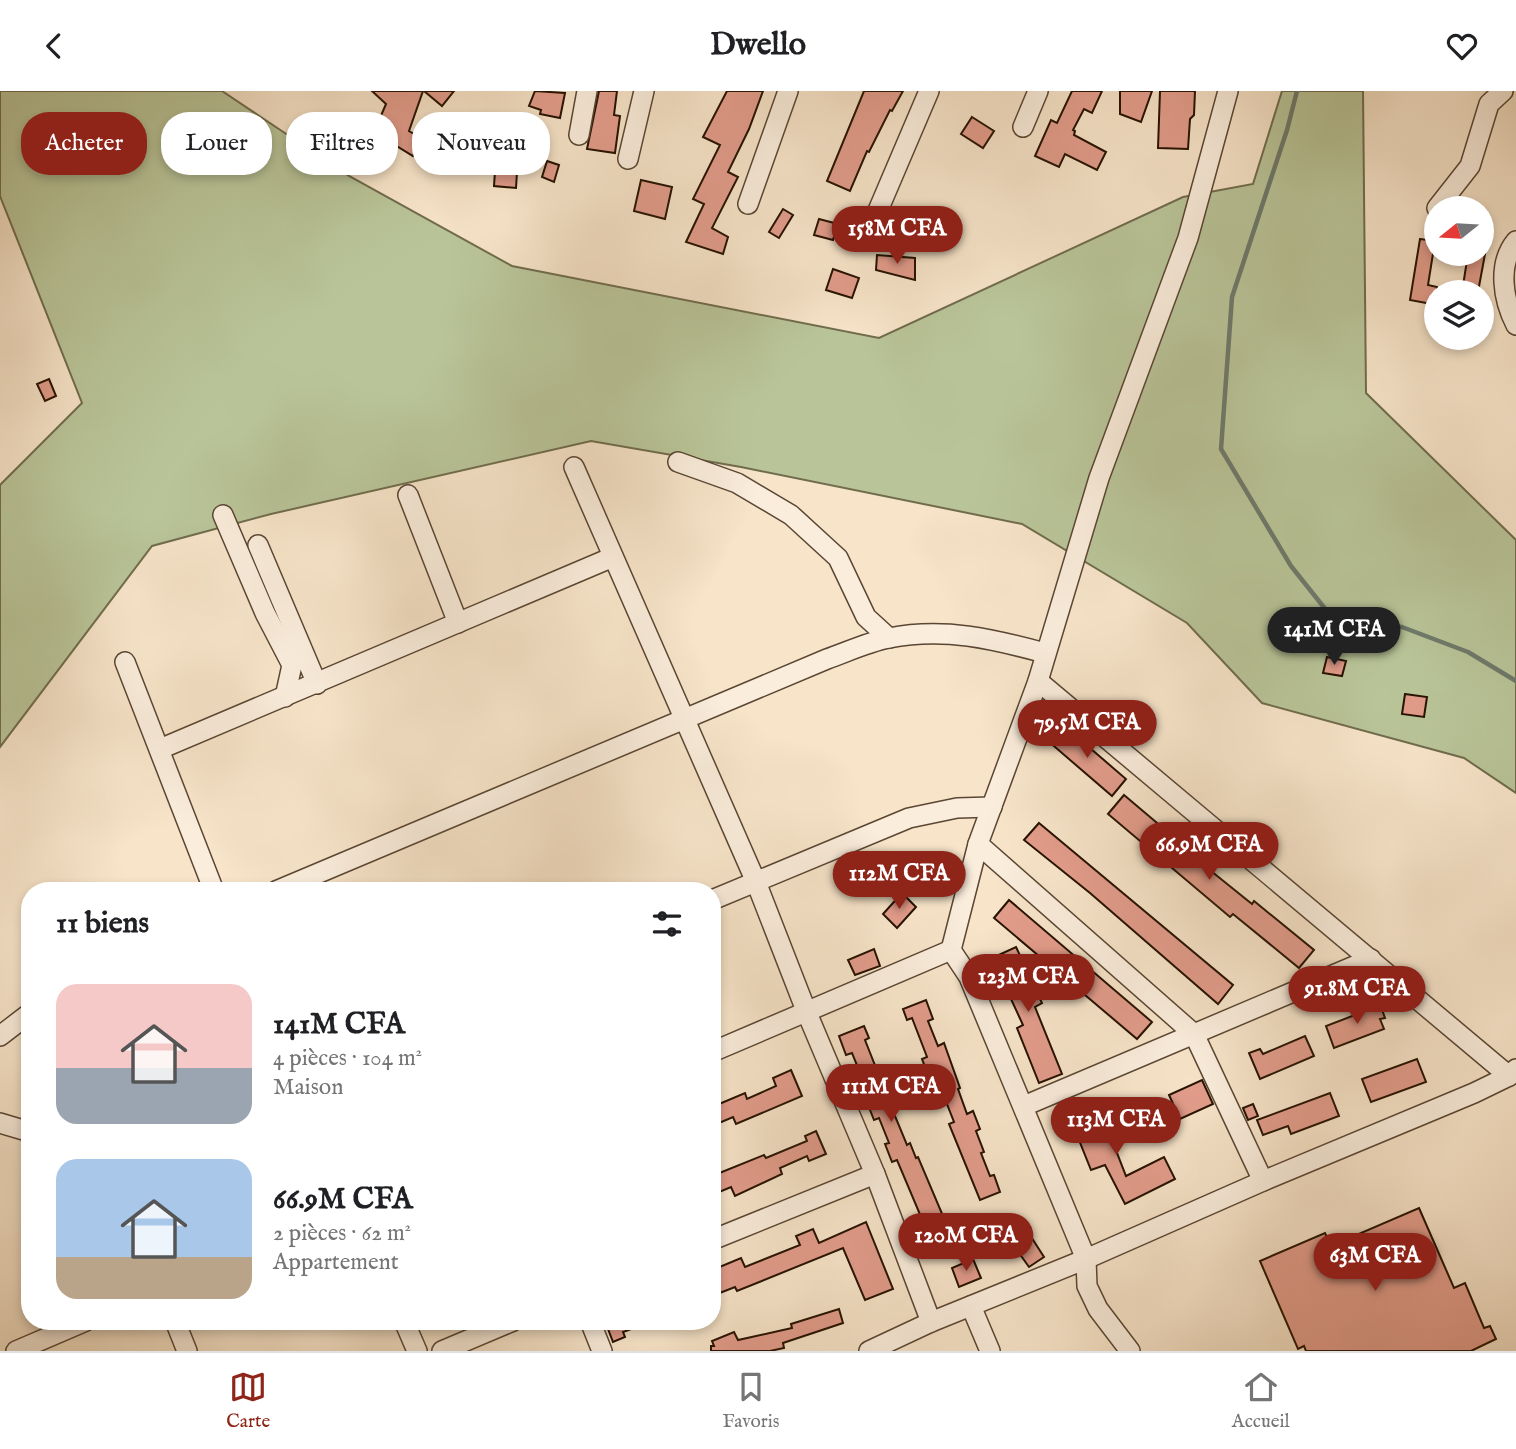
<!DOCTYPE html>
<html lang="fr">
<meta charset="utf-8">
<style>
body{margin:0;font-family:"IM FELL English",serif;background:#f6f6f6;color:#202124;height:100vh;display:flex;flex-direction:column;font-size:26px;white-space:nowrap}
*{box-sizing:border-box;margin:0}
p{font-size:23px;color:#757577}
.icon{flex:none;width:38px;height:38px;fill:none;stroke:currentColor;stroke-width:2;stroke-linecap:round;stroke-linejoin:round}
.map{position:relative;flex:1;overflow:hidden}
.side{position:absolute;left:21px;top:791px;width:700px;height:448px;display:flex;flex-direction:column;background:#fff;border-radius:28px;box-shadow:0 4px 10px #0003}
.side>*{flex:none}
.banner{position:absolute;left:21px;top:21px;width:700px;height:63px;display:flex;gap:14px}
.needle{width:46px;rotate:252deg}
.tools{position:absolute;left:1424px;top:105px;display:grid;gap:14px}
.tools a{display:grid;place-items:center;width:70px;height:70px;border-radius:50%;background:#fff;box-shadow:0 4px 10px #0003;font-size:35px}
.price{position:absolute;translate:-50% -60px;padding:0 16px;border-radius:24px;background:#8f2418;color:#fff;font-size:23px;line-height:46px;filter:drop-shadow(0 2px 4px #0008)}
.price::after{content:'';position:absolute;left:50%;top:42px;width:21px;height:16px;margin-left:-10px;background:inherit;clip-path:polygon(0 0,100% 0,50% 100%)}
.price.selected{background:#222;color:#fff}
ul{padding:0;list-style:none}
li{display:flex;align-items:center;gap:21px;height:175px;padding:0 35px}
li span{display:grid;place-items:center;flex:none;width:196px;height:140px;border-radius:21px;color:#555}
li>.icon{margin-inline-start:auto}
span .icon{width:84px;height:84px;fill:#fffc;stroke-width:1}
li b{font-size:30px}
h2{display:flex;justify-content:space-between;align-items:center;height:84px;padding:0 35px;font-size:30px}
.pill{padding:0 24px;border-radius:28px;background:#fff;box-shadow:0 4px 10px #0003;font-size:24px;line-height:63px}
.pill.selected{background:#8f2418;color:#fff}
header{display:flex;justify-content:space-between;align-items:center;height:91px;padding:0 35px;background:#fff;font-size:32px;font-weight:800}
.tabs{display:flex;justify-content:space-around;align-items:center;height:98px;border-top:2px solid #e0e0e0;background:#fff;font-size:19px;color:#757577}
.tabs a{display:grid;justify-items:center;gap:4px}
.tabs .selected{color:#8f2418}
.map>svg:first-child{display:block}
.green{fill:#b9c599;stroke:#706c4d;stroke-width:2}
.lines{fill:none;stroke-linecap:round;stroke-linejoin:round}
.stream{stroke:#6e7a6b;stroke-width:4.5}
.building{fill:#e29c8b;stroke:#261201;stroke-width:2}
.minor-casing{stroke:#5a4633;stroke-width:22}
.minor{stroke:#faeddc;stroke-width:19}
</style>
<header><svg class="icon" aria-label="back" viewBox="0 0 24 24"><path d="M15 5l-7 7 7 7"/></svg>Dwello<svg class="icon" aria-label="heart" viewBox="0 0 24 24"><path d="M12 20l-8-8c-3-5 5-10 8-4 3-6 11-1 8 4z"/></svg></header>
<div class="map">
<svg width="1516" height="1260" viewBox="0 0 1516 1260">
<rect width="100%" height="100%" fill="#f7e4c9"/>
<filter id="stains"><feTurbulence type="fractalNoise" baseFrequency=".00286" numOctaves="4"/><feColorMatrix values="0 0 0 0 .2 0 0 0 0 .09 0 0 0 0 .02 0 0 0 .5 -.17"/></filter>
<radialGradient id="worn" r=".72"><stop offset=".6" stop-color="#630" stop-opacity="0"/><stop offset="1" stop-color="#630" stop-opacity=".3"/></radialGradient>
<path class="green" d="M0,0h222l127,85 163,90 367,72 304,-141 70,-13 29,-93h81l3,302 150,147v253l-52,-35 -202,-55 -75,-80 -165,-99 -281,-57 -150,-26 -320,73 -119,32 -152,201v-262l82,-82 -82,-207z"/>
<g class="lines">
<path class="stream" d="M1297,0l-10,39 -55,167 -11,152 70,117 43,54 68,7 66,25 48,29"/>
</g>
<g class="building">
<path d="M372,0h51l-14,40 14,8 -10,17 -23,-14 -1,3 -18,-6 15,-35z"/>
<path d="M424,0h30l-12,15z"/>
<path d="M535,0l30,2 -5,25 -20,-4 1,-4 -12,-4z"/>
<path d="M599,0h18l-3,24 6,1 -5,37 -28,-4z"/>
<path d="M727,0h36l-14,38 -21,43 10,5 -26,51 16,9 -5,17 -37,-12 18,-38 -11,-5 27,-54 -17,-8z"/>
<path d="M864,0h39l-11,20 -2,-1 -21,42 -2,-1 -17,40 -23,-10z"/>
<path d="M1072,0h30l-10,22 -8,-4 -11,21 2,1 -1,4 32,17 -9,18 -32,-16 -6,13 -24,-11 16,-36 6,3z"/>
<path d="M1120,0h32l-11,31 -21,-8z"/>
<path d="M1160,0h35l-1,24 -4,4 -2,30 -30,-1z"/>
<path d="M972,26l22,14 -11,17 -22,-14z"/>
<path d="M448,30l26,13 -9,18 -26,-14z"/>
<path d="M547,70l12,4 -5,17 -12,-5z"/>
<path d="M495,80l22,1 -1,16 -22,-2z"/>
<path d="M641,89l31,7 -7,32 -31,-8z"/>
<path d="M783,118l10,6 -14,23 -10,-6z"/>
<path d="M819,128l19,5 -5,16 -19,-5z"/>
<path d="M1420,148l15,2 -7,44 9,2v18l-27,-5z"/>
<path d="M1468,163h17l-7,38h-16z"/>
<path d="M877,164l38,3v22l-39,-10z"/>
<path d="M833,178l26,9 -7,20 -26,-8z"/>
<path d="M49,288l7,17 -11,5 -8,-17z"/>
<path d="M1327,566l19,4 -4,15 -19,-3z"/>
<path d="M1405,603l22,3 -3,20 -22,-3z"/>
<path d="M1062,633l64,55 -14,17 -64,-55z"/>
<path d="M1124,704l58,49 -2,2 72,58 2,-3 60,49 -15,18 -66,-54 -3,3 -122,-103z"/>
<path d="M1039,732l194,162 -15,19 -128,-111 -66,-53z"/>
<path d="M902,802l14,14 -19,21 -14,-14z"/>
<path d="M1009,809l143,122 -15,17 -143,-121z"/>
<path d="M1016,856l26,56 -7,4 27,67 -23,9 -22,-55 6,-3 -31,-67z"/>
<path d="M874,858l6,17 -25,9 -7,-15z"/>
<path d="M926,909l7,19 -5,2 10,25 6,-3 16,45 -2,1 9,25 6,-3 7,18 -4,2 8,21 -3,1 9,23 4,-1 6,17 -20,8 -31,-76 5,-2 -15,-38 -5,2 -5,-15 -2,1 -5,-13 5,-2 -15,-39 -5,2 -4,-11z"/>
<path d="M1379,910l6,17 -5,1 4,10 -50,19 -8,-22 42,-16 -2,-4z"/>
<path d="M864,935l5,12 -4,2 15,38 3,-2 11,26 -4,2 17,41 3,-2 6,15 2,-1 25,59 -19,8 -27,-64 -5,2 -7,-18 4,-1 -10,-25 -5,2 -17,-43 4,-2 -9,-22 -6,2 -7,-19z"/>
<path d="M1305,945l9,20 -54,23 -11,-26 11,-4 3,5z"/>
<path d="M1417,968l9,23 -55,20 -9,-23z"/>
<path d="M791,979l11,26 -66,28 -3,-7 -21,9v-19l33,-14 2,6 29,-13 -3,-8z"/>
<path d="M1202,989l11,24 -33,15 -11,-24z"/>
<path d="M1330,1002l9,23 -48,18 -3,-8 -25,9 -6,-15z"/>
<path d="M1098,1013l28,72 38,-19 11,22 -50,25 -20,-39 -14,5 -22,-55z"/>
<path d="M1253,1013l5,12 -10,4 -5,-12z"/>
<path d="M816,1040l10,23 -17,7 -2,-5 -27,12 2,6 -47,22 -4,-9 -19,8v-19l52,-21 2,3 41,-17 -2,-5z"/>
<path d="M1419,1117l35,80 11,-5 19,45 6,-2 6,13 -25,12h-165l-2,-5 -6,3 -38,-88 65,-28 6,13z"/>
<path d="M866,1131l27,67 -28,11 -22,-52 -106,43 -2,-4 -23,9v-18l8,-3 -3,-7 24,-10 4,9 55,-22 -4,-9 17,-7 6,14z"/>
<path d="M1028,1141l16,25 -15,10 -17,-24z"/>
<path d="M973,1168l8,19 -22,9 -7,-19z"/>
<path d="M839,1218l4,14 -60,20 1,5 -14,3h-59v-5h3l-2,-5 22,-9 4,8 54,-12 -1,-4z"/>
<path d="M605,1230h45v1l-27,10 2,5 -12,5z"/>
</g>
<g class="lines">
<defs>
<g id="minor">
<path d="M1023,36l15,-36"/>
<path d="M579,44l8,-44"/>
<path d="M628,68l16,-68"/>
<path d="M748,113l40,-113"/>
<path d="M1437,117l33,-42 19,-62 14,-13"/>
<path d="M868,143l61,-143"/>
<path d="M1516,150c-19,23 -13,59 0,84"/>
<path d="M678,371l59,21 54,32 47,43 28,59 23,21"/>
<path d="M574,376l182,415 51,131 68,161 56,148"/>
<path d="M408,404l50,128"/>
<path d="M223,424l42,98 27,52 -7,32"/>
<path d="M258,454l59,139"/>
<path d="M125,571l89,229"/>
<path d="M1038,590l471,395"/>
<path d="M160,658l453,-192"/>
<path d="M978,753l216,190 69,147"/>
<path d="M276,800l551,-232c20,-7 41,-17 62,-21 55,-11 104,1 156,15"/>
<path d="M712,809l197,-82 48,-10 35,-1"/>
<path d="M0,945l30,-23"/>
<path d="M712,961l239,-102"/>
<path d="M1024,1015l347,-147"/>
<path d="M0,1032l30,9"/>
<path d="M712,1149l163,-66"/>
<path d="M971,1215l19,45"/>
<path d="M175,1230l12,30"/>
<path d="M404,1230l13,30"/>
<path d="M590,1230l12,30"/>
<path d="M16,1260l70,-30"/>
<path d="M442,1260l71,-30"/>
<path d="M869,1260l62,-29 155,-63 177,-78 211,-88 35,-17 7,-7"/>
<path d="M1130,1260l-32,-42 -11,-23 -1,-27 -117,-282 -18,-27 27,-106 60,-163 61,-203 89,-240 40,-147"/>
</g>
</defs>
<use href="#minor" class="minor-casing"/>
<use href="#minor" class="minor"/>
</g>
<rect width="100%" height="100%" filter="url(#stains)"/>
<rect width="100%" height="100%" fill="url(#worn)"/>
</svg>
<div class="tools">
<a><svg class="needle" viewBox="-14 -14 28 28"><path d="M0-13l5 13h-10z" fill="#e53935"/><path d="M0 13l5-13h-10z" fill="#757577"/></svg></a>
<a><svg class="icon" aria-label="layers" viewBox="0 0 24 24"><path d="M12 4l9 5-9 5-9-5zM3 14l9 5 9-5"/></svg></a>
</div>
<b class="price" style="left:897px;top:175px">158M CFA</b>
<b class="price selected" style="left:1334px;top:576px">141M CFA</b>
<b class="price" style="left:1087px;top:669px">79.5M CFA</b>
<b class="price" style="left:1209px;top:791px">66.9M CFA</b>
<b class="price" style="left:899px;top:820px">112M CFA</b>
<b class="price" style="left:1028px;top:923px">123M CFA</b>
<b class="price" style="left:1357px;top:935px">91.8M CFA</b>
<b class="price" style="left:891px;top:1033px">111M CFA</b>
<b class="price" style="left:1116px;top:1066px">113M CFA</b>
<b class="price" style="left:966px;top:1182px">120M CFA</b>
<b class="price" style="left:1375px;top:1202px">63M CFA</b>
<div class="banner">
<a class="pill selected">Acheter</a>
<a class="pill">Louer</a>
<a class="pill">Filtres</a>
<a class="pill">Nouveau</a>
</div>
<section class="side">
<h2>11 biens<svg class="icon" aria-label="filters" viewBox="0 0 24 24"><path d="M4 7h16M4 17h16"/><circle cx="9" cy="7" r="2"/><circle cx="15" cy="17" r="2"/></svg></h2>
<ul>
<li><span style="background:linear-gradient(#f6c9c9 60%,#9aa5b1 0)"><svg class="icon" aria-label="home" viewBox="0 0 24 24"><path d="M3 11l9-7 9 7M6 9v11h12V9"/></svg></span><div><b>141M CFA</b><p>4 pièces · 104 m²</p><p>Maison</p></div></li>
<li><span style="background:linear-gradient(#a9c7e8 70%,#b9a48a 0)"><svg class="icon" aria-label="home" viewBox="0 0 24 24"><path d="M3 11l9-7 9 7M6 9v11h12V9"/></svg></span><div><b>66.9M CFA</b><p>2 pièces · 62 m²</p><p>Appartement</p></div></li>
</ul>
</section>
</div>
<nav class="tabs">
<a class="selected"><svg class="icon" aria-label="map" viewBox="0 0 24 24"><path d="M3 6l6-2 6 2 6-2v14l-6 2-6-2-6 2zM9 4v14M15 6v14"/></svg>Carte</a>
<a><svg class="icon" aria-label="saved" viewBox="0 0 24 24"><path d="M7 4h10v16l-5-4-5 4z"/></svg>Favoris</a>
<a><svg class="icon" aria-label="home" viewBox="0 0 24 24"><path d="M3 11l9-7 9 7M6 9v11h12V9"/></svg>Accueil</a>
</nav>
